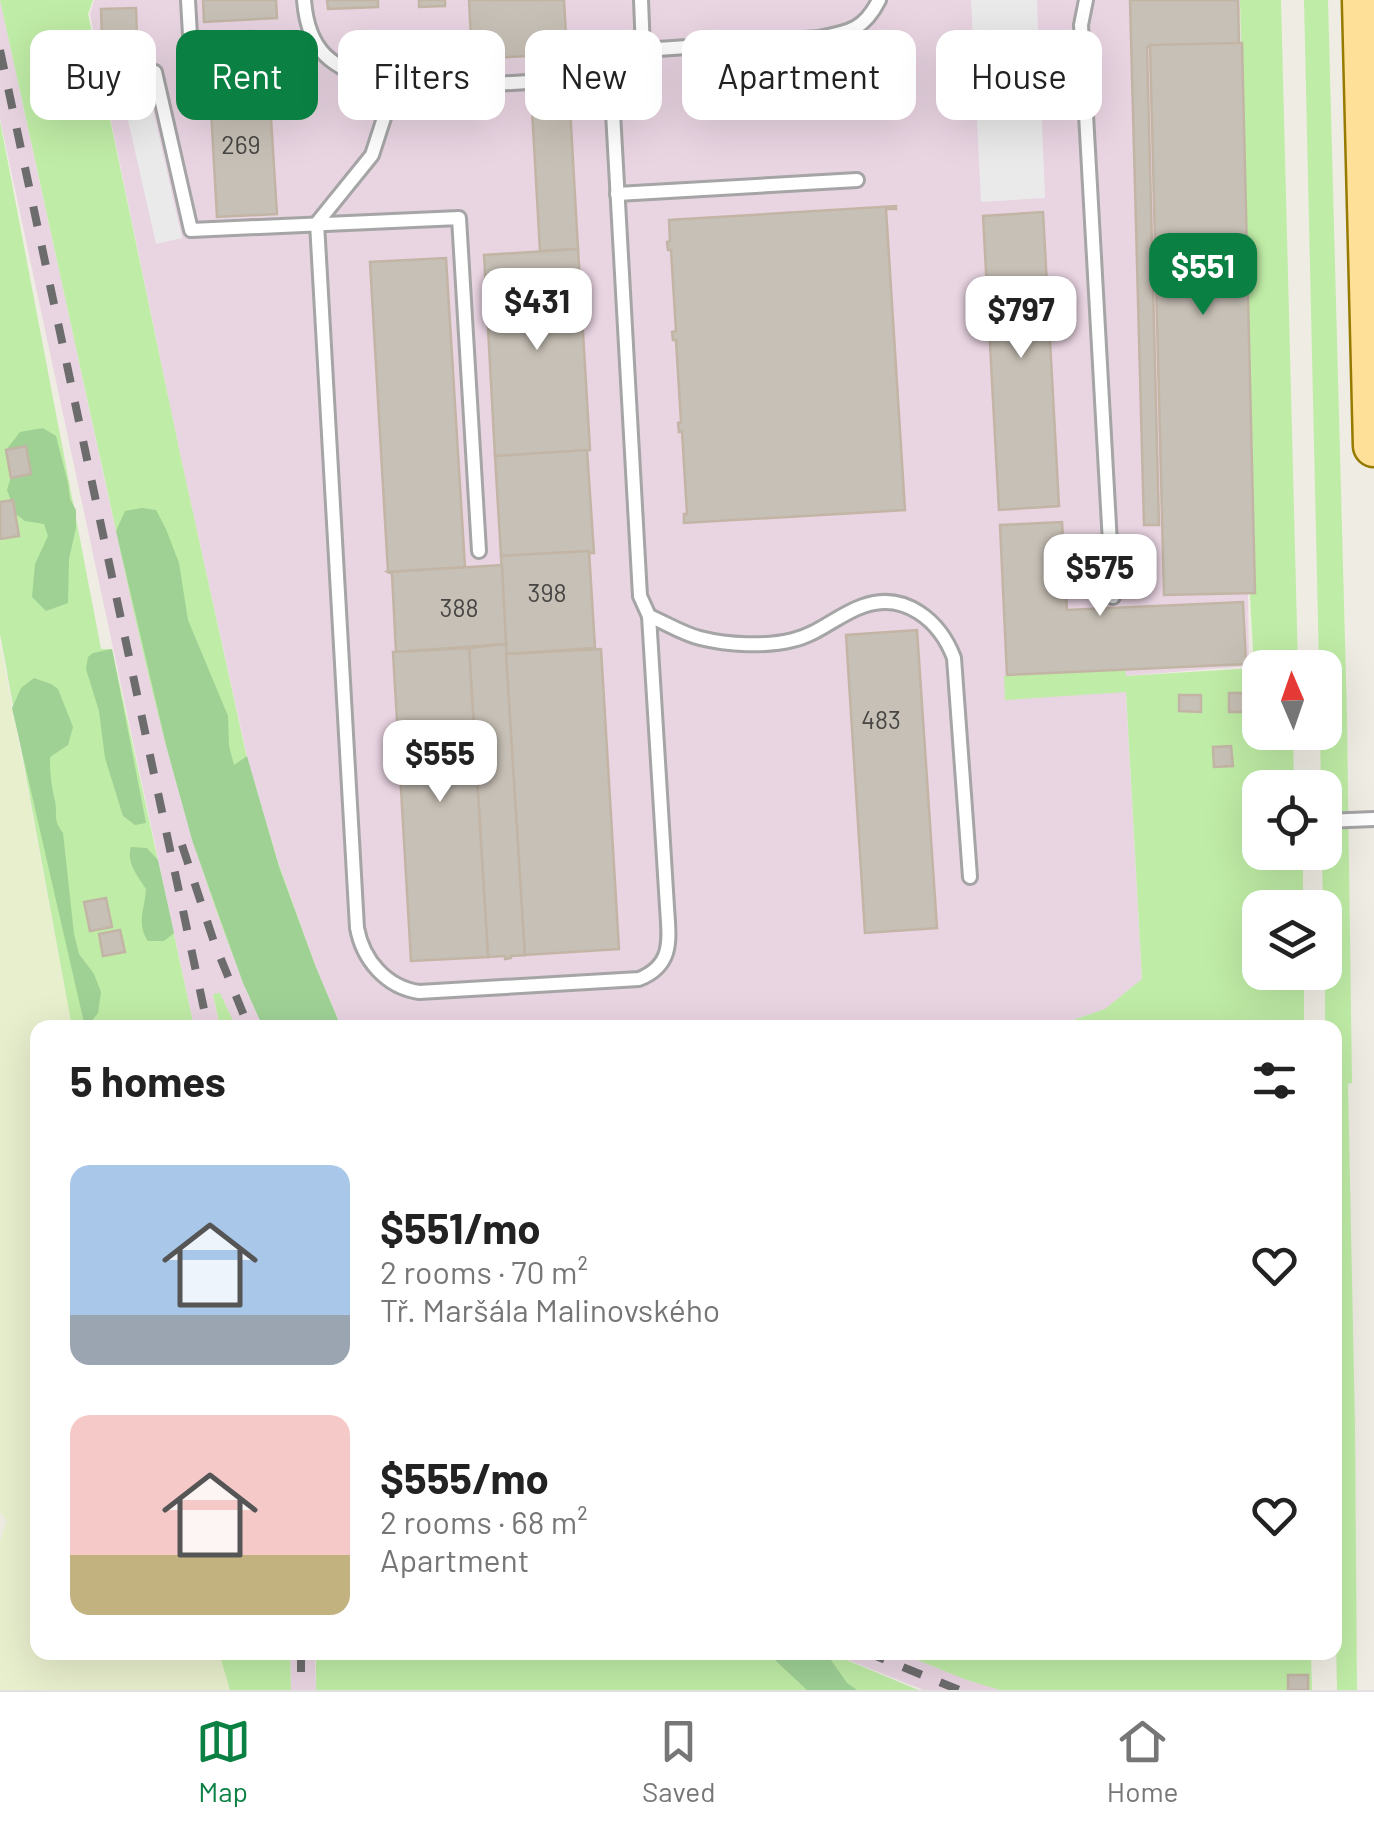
<!DOCTYPE html>
<meta charset="utf-8">
<style>
body{margin:0;font-family:Barlow,sans-serif;background:#f2f2f2;color:#222;height:100vh;display:flex;flex-direction:column;font-size:38px;white-space:nowrap}
*{box-sizing:border-box;margin:0}
p{font-size:32px;color:#767676}
.icon{flex:none;width:55px;height:55px;fill:none;stroke:currentColor;stroke-width:2;stroke-linecap:round;stroke-linejoin:round}
.map{position:relative;flex:1;overflow:hidden}
.drawer{position:absolute;left:30px;top:1020px;width:1312px;height:640px;display:flex;flex-direction:column;background:#fff;border-radius:20px;box-shadow:0 10px 40px #0002}
.drawer>*{flex:none}
.hud{position:absolute;left:30px;top:30px;width:1315px;height:90px;display:flex;gap:20px}
.needle{width:65px;rotate:358deg}
.controls{position:absolute;left:1242px;top:650px;display:grid;gap:20px}
.controls a{display:grid;place-items:center;width:100px;height:100px;border-radius:20px;background:#fff;box-shadow:0 10px 40px #0002;font-size:50px}
.price{position:absolute;translate:-50% -85px;padding:0 22px;border-radius:20px;background:#fff;color:#222;font-size:32px;line-height:65px;filter:drop-shadow(0 2px 5px #0008)}
.price::after{content:'';position:absolute;left:50%;top:60px;width:30px;height:22px;margin-left:-15px;background:inherit;clip-path:polygon(0 0,100% 0,50% 100%)}
.price.active{background:#0b8043;color:#fff}
ul{padding:0;list-style:none}
li{display:flex;align-items:center;gap:30px;height:250px;padding:0 40px}
li span{display:grid;place-items:center;flex:none;width:280px;height:200px;border-radius:20px;color:#555}
li>.icon{margin-inline-start:auto}
span .icon{width:120px;height:120px;fill:#fffc;stroke-width:1}
li b{font-size:42px}
h2{display:flex;justify-content:space-between;align-items:center;height:120px;padding:0 40px;font-size:42px}
.pill{padding:0 35px;border-radius:20px;background:#fff;box-shadow:0 10px 40px #0002;font-size:35px;line-height:90px}
.pill.active{background:#0b8043;color:#fff}
.tab-bar{display:flex;justify-content:space-around;align-items:center;height:140px;border-top:2px solid #e0e0e0;background:#fff;font-size:28px;color:#767676}
.tab-bar a{display:grid;justify-items:center;gap:5px}
.tab-bar .active{color:#0b8043}
.map>svg:first-child{display:block}
.industrial{fill:#e9d4e2}
.farmland{fill:#e8efcd}
.grass{fill:#bfeca6}
.forest{fill:#9fd195}
.parking{fill:#eaeaea}
.building{fill:#c7c0b6;stroke:#c2b5a5;stroke-width:2.5}
.lines{fill:none;stroke-linecap:round;stroke-linejoin:round}
.service-casing{stroke:#a5a5a5;stroke-width:18}
.primary-casing{stroke:#977a00;stroke-width:45}
.service{stroke:#fff;stroke-width:12}
.primary{stroke:#ffe098;stroke-width:40}
.rail{stroke:#6c6c6c;stroke-width:8;stroke-dasharray:20 20;stroke-linecap:butt}
.labels{text-anchor:middle;stroke-width:8;stroke-linejoin:round;paint-order:stroke}
.number-label{font-size:25px;fill:#484644}
</style>
<div class="map">
<svg width="1374" height="1690" viewBox="0 0 1374 1690">
<rect width="100%" height="100%" fill="#efede3"/>
<g class="industrial">
<path d="M0,0l113,518 53,227 26,95 51,143 20,44h-27l-16,-34 -7,2 7,32h-26l-194,-908z"/>
<path d="M94,0h1146l9,666 -124,10 17,304 -36,29 -53,18h-712l-26,-62 -37,-103 -31,-106 -66,-298 -75,-361 -16,-83z"/>
<path d="M290,1653h25l1,37h-25z"/>
<path d="M830,1653h70l67,27 33,10h-76z"/>
</g>
<path class="farmland" d="M0,643l72,384 -34,1v624l181,1 11,37h-230v-149l7,-20 -7,-9z"/>
<g class="grass">
<path d="M0,0h93l-5,14 93,444 66,300 31,104 37,103 26,62h-78c-77,-170 -117,-356 -156,-538 -36,-163 -71,-326 -107,-489z"/>
<path d="M1240,0h41l17,667 -38,1v64l33,1 1,54 -34,1v64l39,1 4,6v48l-43,1v64l44,1v54h-251l52,-18 37,-30 -16,-287 -121,8 -1,-24 121,-6 1,6 128,-8 -4,-72 5,-47z"/>
<path d="M1304,0h24l19,717 5,366 -4,1 7,342 2,264h-20l-2,-101v-561l-10,-1v-119l-2,-1 -1,-54 3,-1v-64l-4,-1 -1,-54 5,-1v-64l-6,-1z"/>
<path d="M0,121l101,528h11l82,378h-18l-6,-4 -18,2 -2,2h-78l-72,-393z"/>
<path d="M220,993l16,34h-16l-7,-33z"/>
<path d="M219,1653h71l1,37h-61z"/>
<path d="M316,1653h514l88,37h-602z"/>
<path d="M900,1653h411l1,37h-4l-1,-15h-19v15h-288l-33,-10z"/>
</g>
<g class="forest">
<path d="M43,428l13,8 12,47 2,16 6,11v18l-7,31 -1,44 -22,8 -14,-14 3,-33 13,-28 -4,-12 -19,-3 -9,-7 -9,-24 4,-13 -5,-27 14,-18z"/>
<path d="M142,508l14,2 10,19 13,34 9,57 40,96 1,30 5,19 13,-9 32,111 36,98 26,62h-78l-20,-44 -51,-143 -26,-95 -50,-214 9,-20z"/>
<path d="M112,649l34,174 -11,2 -12,-9 -18,-58 -6,-47 -13,-42 2,-12 5,-4z"/>
<path d="M34,678l17,6 7,5 15,38 -5,18 -18,12c0,17 1,27 5,44 3,16 -3,17 8,32l11,101 5,20 15,20 7,18 -3,21 -11,14h-2l-73,-319 9,-20z"/>
<path d="M131,847l16,1 11,12 16,73 -10,8h-16c-12,-18 -3,-32 -2,-52 -8,-13 -20,-26 -15,-42z"/>
<path d="M776,1653h50l21,30 10,7h-50l-31,-29z"/>
</g>
<g class="parking">
<path d="M971,0h66l8,198 -64,4z"/>
<path d="M144,70l38,168 -26,6 -38,-168z"/>
</g>
<g class="building">
<path d="M203,0h73l1,18 -73,4z"/>
<path d="M327,0h51v7l-50,2z"/>
<path d="M419,0h26v6l-26,1z"/>
<path d="M469,0h95l3,54 -95,5z"/>
<path d="M1130,0h108l1,43 -92,4 12,478h-15z"/>
<path d="M136,8l1,32 -35,1 -1,-32z"/>
<path d="M251,31l2,28 -49,2 -1,-28z"/>
<path d="M1239,43h3l13,550 -91,2 -14,-550z"/>
<path d="M268,71l9,143 -60,3 -8,-142z"/>
<path d="M570,107l8,142 -38,2 -8,-141z"/>
<path d="M896,206v3h-10l19,301 -221,13v-9h3l-5,-83 -3,1 -1,-9 3,-1 -5,-82h-3l-1,-8 4,-1 -5,-81h-3l-1,-8 3,-1 -1,-21z"/>
<path d="M1043,212l16,294 -60,4 -16,-294z"/>
<path d="M578,249l12,201 -95,6 -11,-201z"/>
<path d="M446,258l19,309 -77,5 -18,-310z"/>
<path d="M26,446l5,28 -20,4 -5,-28z"/>
<path d="M587,450l7,103h-5v-2l-88,5 -6,-100z"/>
<path d="M13,500l6,36 -19,3v-37z"/>
<path d="M1062,522l5,88 176,-8 3,62 -239,11 -7,-150z"/>
<path d="M589,551l6,97 -89,6 -5,-98z"/>
<path d="M502,565l4,79 -110,8 -4,-78 -4,-2z"/>
<path d="M917,630l20,298 -72,5 -19,-298z"/>
<path d="M506,644l19,311 -14,1v2l-6,1v-3l-17,1 -19,-309z"/>
<path d="M469,648l19,309 -77,4 -18,-309z"/>
<path d="M601,649l18,300 -94,6 -19,-301z"/>
<path d="M1229,693h19l1,19h-20z"/>
<path d="M1179,695h22v17l-22,-1z"/>
<path d="M1231,746l2,20 -19,1 -1,-20z"/>
<path d="M106,898l6,29 -22,4 -6,-29z"/>
<path d="M120,930l5,22 -22,4 -4,-22z"/>
<rect x="1288" y="1675" width="20" height="15"/>
</g>
<g class="lines">
<defs>
<g id="service">
<path d="M188,0l2,35"/>
<path d="M304,0c5,64 39,68 89,90"/>
<path d="M641,0l2,50 176,-12c30,-6 45,-8 60,-38"/>
<path d="M1086,0l-5,25 32,572"/>
<path d="M155,72l36,158 268,-12 20,333"/>
<path d="M611,77l29,519 9,20 18,291c2,32 7,58 -28,72l-220,13c-33,-5 -56,-32 -62,-64l-40,-705 55,-68 21,-65 218,-13c18,-7 26,-7 32,-27"/>
<path d="M617,194l240,-14"/>
<path d="M649,616c17,7 34,18 51,22 28,7 65,9 93,2 26,-6 46,-26 70,-34 42,-15 77,15 91,52l16,219"/>
<path d="M1325,821l49,-2"/>
</g>
<path id="primary" d="M1363,0l11,446"/>
</defs>
<use href="#service" class="service-casing"/>
<use href="#primary" class="primary-casing"/>
<use href="#service" class="service"/>
<use href="#primary" class="primary"/>
<g class="rail">
<path d="M0,50l208,978"/>
<path d="M182,845l32,97 35,86"/>
<path d="M301,1652v38"/>
<path d="M866,1652l93,38"/>
</g>
</g>
<g class="labels">
<g class="number-label">
<text x="241" y="154">269</text>
<text x="547" y="602">398</text>
<text x="459" y="617">388</text>
<text x="881" y="729">483</text>
</g>
</g>
</svg>
<div class="controls">
<a><svg class="needle" viewBox="-14 -14 28 28"><path d="M0-13l5 13h-10z" fill="#e53935"/><path d="M0 13l5-13h-10z" fill="#767676"/></svg></a>
<a><svg class="icon" aria-label="locate" viewBox="0 0 24 24"><circle cx="12" cy="12" r="6"/><path d="M12 2v4M12 18v4M2 12h4M18 12h4"/></svg></a>
<a><svg class="icon" aria-label="layers" viewBox="0 0 24 24"><path d="M12 4l9 5-9 5-9-5zM3 14l9 5 9-5"/></svg></a>
</div>
<b class="price active" style="left:1203px;top:318px">$551</b>
<b class="price" style="left:537px;top:353px">$431</b>
<b class="price" style="left:1021px;top:361px">$797</b>
<b class="price" style="left:1100px;top:619px">$575</b>
<b class="price" style="left:440px;top:805px">$555</b>
<div class="hud">
<a class="pill">Buy</a>
<a class="pill active">Rent</a>
<a class="pill">Filters</a>
<a class="pill">New</a>
<a class="pill">Apartment</a>
<a class="pill">House</a>
</div>
<section class="drawer">
<h2>5 homes<svg class="icon" aria-label="filters" viewBox="0 0 24 24"><path d="M4 7h16M4 17h16"/><circle cx="9" cy="7" r="2"/><circle cx="15" cy="17" r="2"/></svg></h2>
<ul>
<li><span style="background:linear-gradient(#a9c7e8 75%,#9aa5b1 0)"><svg class="icon" aria-label="home" viewBox="0 0 24 24"><path d="M3 11l9-7 9 7M6 9v11h12V9"/></svg></span><div><b>$551/mo</b><p>2 rooms · 70 m²</p><p>Tř. Maršála Malinovského</p></div><svg class="icon" aria-label="heart" viewBox="0 0 24 24"><path d="M12 20l-8-8c-3-5 5-10 8-4 3-6 11-1 8 4z"/></svg></li>
<li><span style="background:linear-gradient(#f6c9c9 70%,#c2b280 0)"><svg class="icon" aria-label="home" viewBox="0 0 24 24"><path d="M3 11l9-7 9 7M6 9v11h12V9"/></svg></span><div><b>$555/mo</b><p>2 rooms · 68 m²</p><p>Apartment</p></div><svg class="icon" aria-label="heart" viewBox="0 0 24 24"><path d="M12 20l-8-8c-3-5 5-10 8-4 3-6 11-1 8 4z"/></svg></li>
</ul>
</section>
</div>
<nav class="tab-bar">
<a class="active"><svg class="icon" aria-label="map" viewBox="0 0 24 24"><path d="M3 6l6-2 6 2 6-2v14l-6 2-6-2-6 2zM9 4v14M15 6v14"/></svg>Map</a>
<a><svg class="icon" aria-label="saved" viewBox="0 0 24 24"><path d="M7 4h10v16l-5-4-5 4z"/></svg>Saved</a>
<a><svg class="icon" aria-label="home" viewBox="0 0 24 24"><path d="M3 11l9-7 9 7M6 9v11h12V9"/></svg>Home</a>
</nav>
